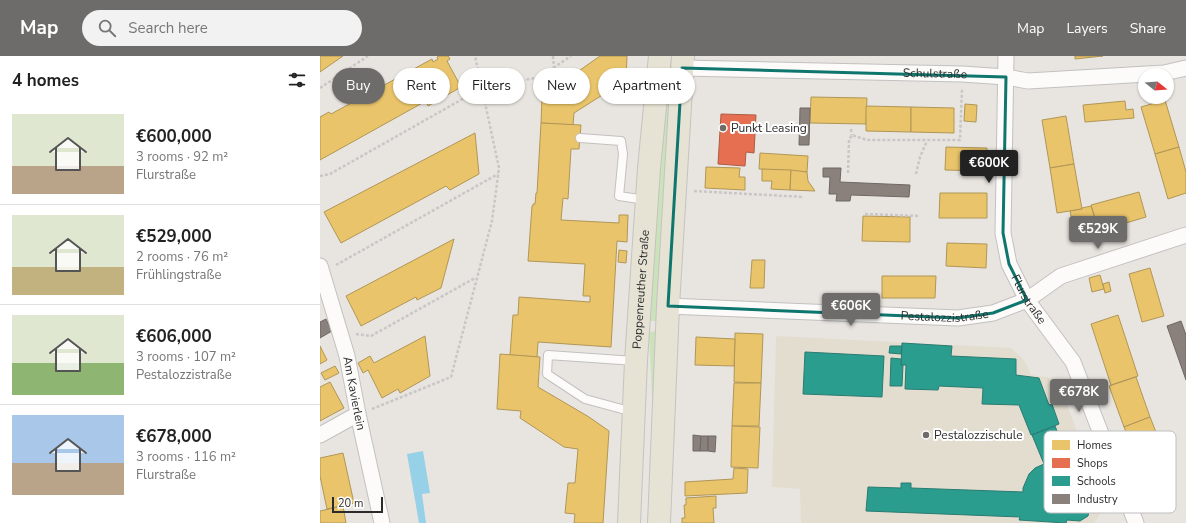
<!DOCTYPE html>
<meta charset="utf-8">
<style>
body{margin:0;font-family:"Nunito Sans",sans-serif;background:#f2f2f2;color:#222;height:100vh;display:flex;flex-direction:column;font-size:15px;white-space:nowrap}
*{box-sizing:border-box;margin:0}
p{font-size:13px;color:#767676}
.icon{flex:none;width:22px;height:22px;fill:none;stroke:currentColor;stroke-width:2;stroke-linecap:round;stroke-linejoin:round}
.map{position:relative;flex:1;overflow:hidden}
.sheet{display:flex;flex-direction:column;background:#fff;width:320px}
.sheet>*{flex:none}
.banner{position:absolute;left:12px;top:12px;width:380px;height:36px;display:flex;gap:8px}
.needle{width:26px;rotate:107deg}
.controls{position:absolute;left:818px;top:12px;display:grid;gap:8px}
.controls a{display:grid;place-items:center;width:36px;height:36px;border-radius:50%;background:#fff;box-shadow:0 1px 3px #0004;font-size:20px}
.scale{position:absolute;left:12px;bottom:10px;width:51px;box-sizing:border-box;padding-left:4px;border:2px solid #2b2b2b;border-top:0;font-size:11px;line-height:14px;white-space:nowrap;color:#2b2b2b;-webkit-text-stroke:3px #fff;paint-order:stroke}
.price{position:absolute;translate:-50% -34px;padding:0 9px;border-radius:4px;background:#6d6c6a;color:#fff;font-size:13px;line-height:26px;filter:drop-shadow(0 1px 2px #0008)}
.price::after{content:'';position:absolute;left:50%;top:24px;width:12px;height:9px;margin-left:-6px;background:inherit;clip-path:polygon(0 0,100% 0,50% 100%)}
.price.selected{background:#222;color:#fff}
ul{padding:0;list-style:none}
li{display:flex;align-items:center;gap:12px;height:100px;padding:0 12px}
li+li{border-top:1px solid #e0e0e0}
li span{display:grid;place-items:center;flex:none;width:112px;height:80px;border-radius:0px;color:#555}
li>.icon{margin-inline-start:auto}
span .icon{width:48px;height:48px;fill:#fffc;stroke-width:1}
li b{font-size:17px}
h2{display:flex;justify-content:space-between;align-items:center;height:48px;padding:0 12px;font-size:17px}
.pill{padding:0 14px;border-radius:18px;background:#fff;box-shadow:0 1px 3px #0004;font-size:14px;line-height:36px}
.pill.selected{background:#6d6c6a;color:#fff}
header{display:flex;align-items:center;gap:24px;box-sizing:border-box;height:56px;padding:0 20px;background:#6d6c6a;color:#fff}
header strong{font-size:19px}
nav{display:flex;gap:22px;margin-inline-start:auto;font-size:14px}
.search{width:280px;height:36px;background:#f2f2f2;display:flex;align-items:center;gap:10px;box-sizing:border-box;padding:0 14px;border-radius:22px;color:#767676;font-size:15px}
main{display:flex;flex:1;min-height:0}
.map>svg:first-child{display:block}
.education{fill:#e3ddcf}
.green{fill:#cae3ba}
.water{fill:#96d1e8}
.homes{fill:#e9c46a;stroke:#b09657}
.shops{fill:#e76f51;stroke:#af5b46}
.schools{fill:#2a9d8f;stroke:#2a7b71}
.industry{fill:#8a817c;stroke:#6e6764}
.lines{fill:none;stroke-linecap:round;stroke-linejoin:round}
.service-casing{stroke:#c2c1c1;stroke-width:10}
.minor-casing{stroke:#c2c1c1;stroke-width:17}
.primary-casing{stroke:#c5c3c1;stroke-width:24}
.path{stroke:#c8c7c7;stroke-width:2.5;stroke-dasharray:3 2;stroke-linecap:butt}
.service{stroke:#fcfbfa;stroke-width:8}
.minor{stroke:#fcfbfa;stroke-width:15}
.primary{stroke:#e6e2d4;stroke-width:22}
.marked{fill:none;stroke:#0f766e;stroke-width:3;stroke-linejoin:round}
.poi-dot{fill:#6d6c6a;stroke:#fff;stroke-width:1.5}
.labels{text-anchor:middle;stroke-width:4;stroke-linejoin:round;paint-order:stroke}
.street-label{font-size:12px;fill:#2b2b2b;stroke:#fff}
.poi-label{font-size:12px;fill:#2b2b2b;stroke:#fff;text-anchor:start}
.key{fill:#fff;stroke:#bfbfbf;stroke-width:1}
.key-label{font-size:11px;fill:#2b2b2b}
</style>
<header>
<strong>Map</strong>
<div class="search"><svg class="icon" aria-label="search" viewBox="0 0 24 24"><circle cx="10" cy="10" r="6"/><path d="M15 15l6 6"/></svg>Search here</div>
<nav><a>Map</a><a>Layers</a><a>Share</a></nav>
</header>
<main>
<section class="sheet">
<h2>4 homes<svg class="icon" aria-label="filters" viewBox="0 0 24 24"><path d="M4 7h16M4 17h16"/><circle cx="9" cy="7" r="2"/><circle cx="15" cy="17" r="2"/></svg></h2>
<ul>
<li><span style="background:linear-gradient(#dfe7d0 65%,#b9a48a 0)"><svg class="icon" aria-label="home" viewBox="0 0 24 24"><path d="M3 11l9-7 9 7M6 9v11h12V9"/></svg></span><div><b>€600,000</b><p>3 rooms · 92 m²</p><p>Flurstraße</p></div></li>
<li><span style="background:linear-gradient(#dfe7d0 65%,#c2b280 0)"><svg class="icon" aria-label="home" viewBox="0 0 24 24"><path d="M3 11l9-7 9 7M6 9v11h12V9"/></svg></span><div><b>€529,000</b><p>2 rooms · 76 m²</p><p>Frühlingstraße</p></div></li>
<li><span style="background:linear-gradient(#dfe7d0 60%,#8fb573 0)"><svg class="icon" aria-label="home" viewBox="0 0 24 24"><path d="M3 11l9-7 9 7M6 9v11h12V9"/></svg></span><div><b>€606,000</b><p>3 rooms · 107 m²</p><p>Pestalozzistraße</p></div></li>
<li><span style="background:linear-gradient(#a9c7e8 60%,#b9a48a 0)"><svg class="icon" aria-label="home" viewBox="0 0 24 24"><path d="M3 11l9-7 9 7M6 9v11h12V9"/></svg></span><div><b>€678,000</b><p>3 rooms · 116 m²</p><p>Flurstraße</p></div></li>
</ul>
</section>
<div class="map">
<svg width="866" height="467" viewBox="0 0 866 467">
<rect width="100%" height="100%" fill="#e8e5e0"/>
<path class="education" d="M456,280l235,12 13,12 7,15 16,2 12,6 40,108 3,12 -2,11 -6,9h-293l-1,-34 -28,-2z"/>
<g class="green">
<path d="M347,0h6l-15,265h-10z"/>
<path d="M338,275l-3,66h-3l-3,-65z"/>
</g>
<path class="water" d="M103,395l7,42 -8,1 4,29h-7l-12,-69z"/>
<g class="homes">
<path d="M0,0h23l-23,16z"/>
<path d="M119,0h9l2,3 -3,2 14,26 -33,19 -2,-5 -106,59v-43l9,-5 2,2 101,-55 1,3 5,-3 -1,-2z"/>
<path d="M280,0h27l-1,24 -52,33 -1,12 -32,-2 1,-26z"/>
<path d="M755,0h28l-28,3z"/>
<path d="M491,41l56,1 -1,26 -56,-1z"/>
<path d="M845,44l14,47 -24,7 -14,-47z"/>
<path d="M805,45l1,9 7,-1 1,9 -49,4 -2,-17z"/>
<path d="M645,48l12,1 -1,17 -12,-1z"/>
<path d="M546,50l45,1v25l-45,-1z"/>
<path d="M591,51l43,1v25l-43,-1z"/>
<path d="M746,60l8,48 -24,4 -8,-48z"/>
<path d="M221,67l40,2 -2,24h-8l-3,50 -5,-1 -2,22 58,3v-8h9l-1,27 -10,-1 -6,106 -73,-5 -1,15 -27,-2 3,-40h5l1,-18 71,5v-6h-7l2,-32 -57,-3 4,-55h1v-2h2l1,-11h1z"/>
<path d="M155,77l4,41 -29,16 -4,-4 -105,57 -17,-31z"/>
<path d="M626,91l41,1 -1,23 -41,-1z"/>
<path d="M859,91l7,25v21l-18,6 -13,-45z"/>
<path d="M440,97l48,3 -1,16 -48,-3z"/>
<path d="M754,108l8,45 -25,4 -7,-45z"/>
<path d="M386,111l34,1 -1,9h6v13l-40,-2z"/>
<path d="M442,113l29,1 -1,20 -19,-1 1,-8h-10z"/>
<path d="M471,114l16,2 1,9 7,10 -25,-1z"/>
<path d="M819,136l7,25 -47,14 -8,-26z"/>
<path d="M620,137h47v25h-48z"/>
<path d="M771,150l6,19 -23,4 -4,-18 12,-2v-1z"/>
<path d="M543,160l47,1v25l-48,-1z"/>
<path d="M134,183l-13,49 -24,12 -1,-3 -55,29 -15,-30z"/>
<path d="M627,187l40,1 -1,24 -40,-2z"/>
<path d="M299,194l8,1 -1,12 -8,-1z"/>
<path d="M432,204h13l-1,28h-14z"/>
<path d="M830,212l14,48 -22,6 -13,-48z"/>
<path d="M780,219l4,14 -12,3 -3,-14z"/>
<path d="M562,220h54l-1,22h-53z"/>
<path d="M789,226l2,9 -6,2 -2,-9z"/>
<path d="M798,259l20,61 -27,9 -20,-61z"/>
<path d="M415,277l28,1 -2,49 -27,-1z"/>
<path d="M105,280l5,40 -30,17 -2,-4 -16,9 -14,-28 -5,3 -5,-10 12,-7 4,7z"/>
<path d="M376,281l39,2 -1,27 -39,-1z"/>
<path d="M0,290l7,14 -7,4z"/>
<path d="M180,298l40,3 -2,30 51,30 20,14 -6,92h-29l1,-9 -10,-1 3,-30h7l3,-34 -14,-2 -44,-29 1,-7 -24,-2z"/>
<path d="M15,310l4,7 -14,7 -4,-7z"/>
<path d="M816,321l14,40 -26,10 -15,-41z"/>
<path d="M10,326l14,26 -24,13v-34z"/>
<path d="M414,327h27l-2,43h-27z"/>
<path d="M830,361l23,58 -26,10 -23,-58z"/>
<path d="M412,370l28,1 -2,41 -27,-1z"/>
<path d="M23,397l11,50 -27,6 -7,-33v-18z"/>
<path d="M414,412l14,1 -1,24 -62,3v-14l48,-3z"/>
<path d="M396,440v12h-3l1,15h-32v-5h3l-1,-13h2v-7z"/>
<path d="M23,450l3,17h-26v-12z"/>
</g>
<path class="shops" d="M401,58l35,1 -2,38 -8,-1 -1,14 -27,-2z"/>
<g class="schools">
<path d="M582,287l50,3 -1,10 65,3v16l23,3 10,27 3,-1 7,20 -28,11 -12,-30 -37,-1 1,-16 -44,-2 -1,4 -33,-1 1,-24h-5z"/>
<path d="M570,290h12l-1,8 -12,-1z"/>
<path d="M485,296l79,4 -2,41 -79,-3z"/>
<path d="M571,302l10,1v6h2l-1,21h-12z"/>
<path d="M735,370l7,17 3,-1 25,65 -2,9 -8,5 -13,-1 -1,3 -47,-3 1,-3 -154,-6 2,-24 33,1v-5h10v5l112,4v-4l6,-14 6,-6 9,-4 -12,-29z"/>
</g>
<g class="industry">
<path d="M480,52h10l-1,37h-10z"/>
<path d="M503,112h18l-1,14 70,3 -1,12 -58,-2 -1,6h-14l1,-7h-8l1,-17h-7z"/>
<path d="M6,263l6,12 -12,7v-16z"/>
<path d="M861,265l5,14v45l-19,-54z"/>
<path d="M373,379l8,1 -1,15h-7z"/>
<path d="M381,380h7v15h-8z"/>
<path d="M388,380h8l-1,16 -7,-1z"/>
</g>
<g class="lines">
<defs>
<g id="service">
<path d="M260,82l41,3 2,13 -4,42 27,4"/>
<path d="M313,356l-48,-13 -38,-25 1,-19 87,6"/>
</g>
<g id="minor">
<path id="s1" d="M686,0l-3,177 6,31 18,36 46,62 63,161"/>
<path id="s2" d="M362,12l280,6 44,3 22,4 136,-8 22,-5"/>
<path id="s3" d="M0,210l27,90 11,58 24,109"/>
<path id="s4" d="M348,250l290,12 35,-5 34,-13 34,-24 125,-41"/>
<path d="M0,379l38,-21"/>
</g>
<g id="primary">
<path id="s5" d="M309,467l7,-162 13,-193 11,-112"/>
<path d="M339,467l9,-217 15,-250"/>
</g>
</defs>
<use href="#service" class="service-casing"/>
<use href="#minor" class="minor-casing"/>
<use href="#primary" class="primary-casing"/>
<g class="path">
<path d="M233,0l1,12"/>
<path d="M0,32l48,-32"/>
<path d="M531,73l1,6"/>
<path d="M528,117l1,-33 3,-5 15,5h93l2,-51"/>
<path d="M596,118l4,-17 7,-16"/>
<path d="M0,120l10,-2 152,-86 58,-11 31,-21"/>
<path d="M374,135l110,6"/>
<path d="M545,158l55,2"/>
<path d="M16,209l162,-91"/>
<path d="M36,278l15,2 104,-58"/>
<path d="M52,353l79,-32 41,-156 7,-53 -24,-112"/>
</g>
<use href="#service" class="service"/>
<use href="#minor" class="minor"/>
<use href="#primary" class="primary"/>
</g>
<path class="marked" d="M362,12l324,9 -3,156 6,31 18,36 -34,13 -35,5 -290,-12z"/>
<g class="poi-dot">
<circle cx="403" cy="72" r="4"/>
<circle cx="606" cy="379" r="4"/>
</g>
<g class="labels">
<g class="street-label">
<text dy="4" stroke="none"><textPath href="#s2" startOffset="253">Schulstraße</textPath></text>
<text dy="4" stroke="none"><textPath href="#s5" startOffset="234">Poppenreuther Straße</textPath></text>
<text dy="4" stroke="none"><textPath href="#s1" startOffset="249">Flurstraße</textPath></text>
<text dy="4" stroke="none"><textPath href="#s4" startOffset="277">Pestalozzistraße</textPath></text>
<text dy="4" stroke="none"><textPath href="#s3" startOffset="132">Am Kavierlein</textPath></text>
</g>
<g class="poi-label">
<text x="411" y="76">Punkt Leasing</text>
<text x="614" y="383">Pestalozzischule</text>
</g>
</g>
<rect x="724" y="375" width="132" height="82" rx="6" class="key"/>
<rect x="732" y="384" width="18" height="10" fill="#e9c46a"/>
<rect x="732" y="402" width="18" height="10" fill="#e76f51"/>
<rect x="732" y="420" width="18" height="10" fill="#2a9d8f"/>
<rect x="732" y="438" width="18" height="10" fill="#8a817c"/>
<g class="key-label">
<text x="757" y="393">Homes</text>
<text x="757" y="411">Shops</text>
<text x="757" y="429">Schools</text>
<text x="757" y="447">Industry</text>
</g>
</svg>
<div class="controls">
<a><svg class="needle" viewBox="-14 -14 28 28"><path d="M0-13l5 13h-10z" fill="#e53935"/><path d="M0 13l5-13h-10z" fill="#767676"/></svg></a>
</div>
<div class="scale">20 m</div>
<b class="price selected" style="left:669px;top:128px">€600K</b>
<b class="price" style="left:778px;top:194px">€529K</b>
<b class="price" style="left:531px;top:271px">€606K</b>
<b class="price" style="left:759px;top:357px">€678K</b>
<div class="banner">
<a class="pill selected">Buy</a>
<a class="pill">Rent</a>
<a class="pill">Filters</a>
<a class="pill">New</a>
<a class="pill">Apartment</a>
</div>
</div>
</main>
